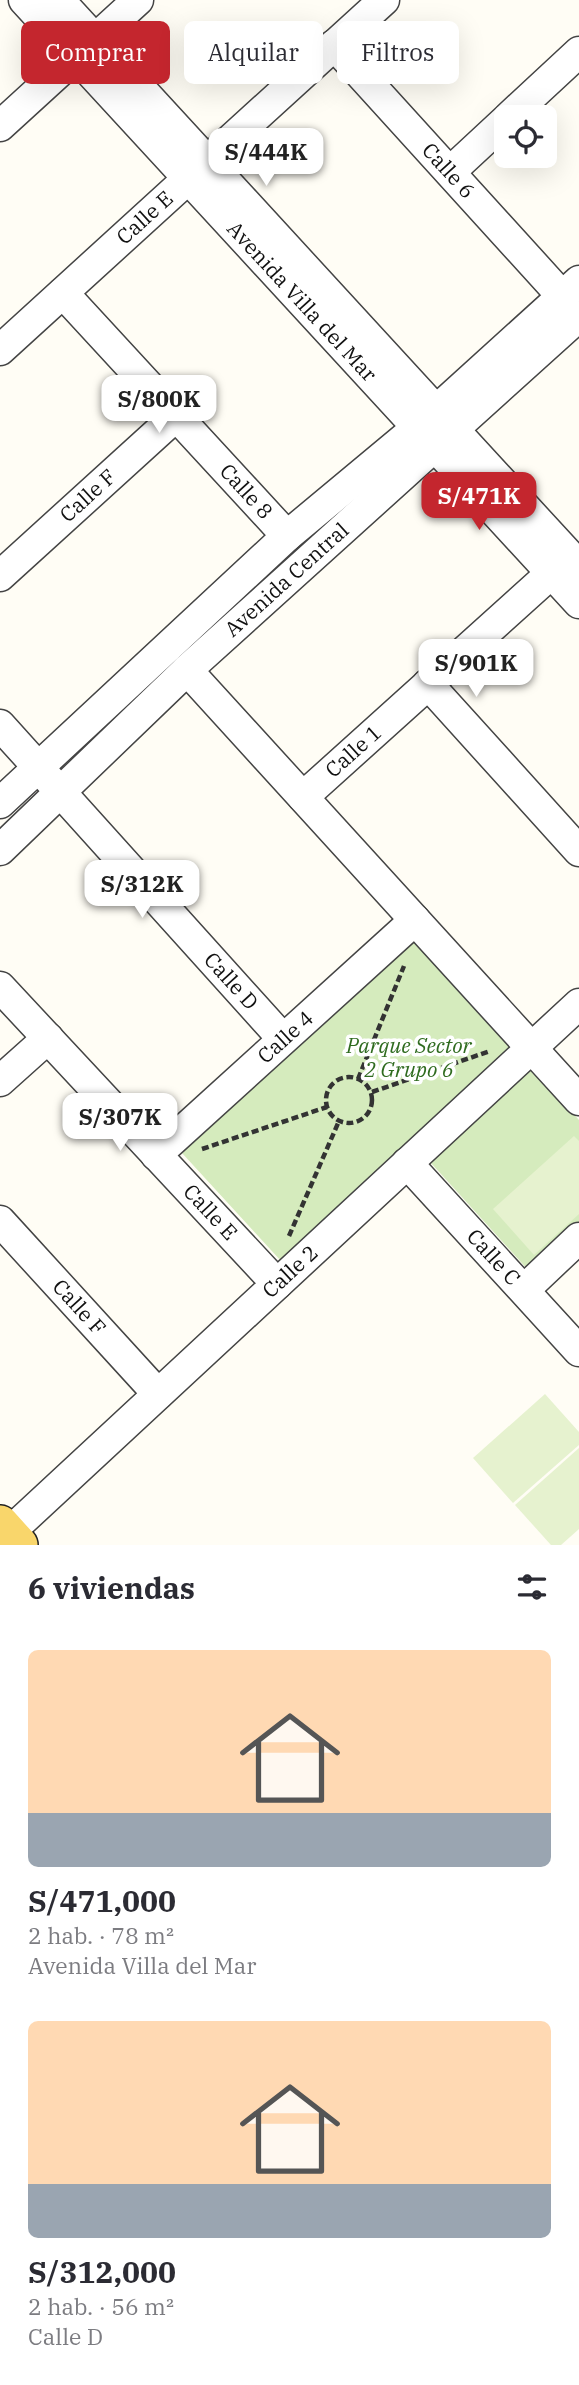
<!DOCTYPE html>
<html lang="es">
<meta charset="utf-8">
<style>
body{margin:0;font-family:"IBM Plex Serif",serif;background:#f2f2f3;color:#2b2b33;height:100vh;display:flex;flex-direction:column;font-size:26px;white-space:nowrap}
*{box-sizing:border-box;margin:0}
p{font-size:23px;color:#7c7c81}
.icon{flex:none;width:38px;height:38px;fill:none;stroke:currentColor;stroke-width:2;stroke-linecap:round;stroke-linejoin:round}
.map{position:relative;height:1545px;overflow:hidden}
.panel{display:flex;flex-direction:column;background:#fff;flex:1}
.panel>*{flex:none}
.hud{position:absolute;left:21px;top:21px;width:537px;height:63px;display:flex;gap:14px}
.controls{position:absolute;left:494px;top:105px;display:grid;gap:14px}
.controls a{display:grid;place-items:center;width:63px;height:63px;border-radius:10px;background:#fff;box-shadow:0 7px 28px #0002;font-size:35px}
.price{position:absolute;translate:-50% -60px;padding:0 16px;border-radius:14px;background:#fff;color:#222;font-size:23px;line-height:46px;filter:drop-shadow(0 2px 4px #0008)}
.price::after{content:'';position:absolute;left:50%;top:42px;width:21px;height:16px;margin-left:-10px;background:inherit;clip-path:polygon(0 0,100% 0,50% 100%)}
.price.current{background:#c4262e;color:#fff}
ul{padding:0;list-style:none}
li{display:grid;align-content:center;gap:14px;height:371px;padding:0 28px}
li span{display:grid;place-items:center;height:217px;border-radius:10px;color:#555}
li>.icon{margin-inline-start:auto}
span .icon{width:126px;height:126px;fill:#fffc;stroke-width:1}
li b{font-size:30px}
h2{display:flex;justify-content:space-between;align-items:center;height:84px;padding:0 28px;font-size:30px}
.chip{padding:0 24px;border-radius:10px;background:#fff;box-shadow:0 7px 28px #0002;font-size:24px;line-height:63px}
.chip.current{background:#c4262e;color:#fff}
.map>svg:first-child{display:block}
.green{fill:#d5ebbd}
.pitch{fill:#e6f2cf}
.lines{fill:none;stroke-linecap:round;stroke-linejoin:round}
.minor-casing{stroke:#444;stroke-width:33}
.major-casing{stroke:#222;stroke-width:40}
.path{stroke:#333;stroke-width:4.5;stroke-dasharray:7 3.5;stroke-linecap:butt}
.minor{stroke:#fff;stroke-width:30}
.major{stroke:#f9d66b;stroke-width:37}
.labels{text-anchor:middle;stroke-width:7;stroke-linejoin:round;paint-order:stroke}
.street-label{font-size:21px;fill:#111;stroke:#fff}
.park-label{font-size:21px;font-style:italic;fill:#2f6b1f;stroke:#fff}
</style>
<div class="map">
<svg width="579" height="1545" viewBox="0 0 579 1545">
<rect width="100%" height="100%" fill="#fffdf5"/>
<path class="green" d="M414,939l165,181v105l-50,46 -118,-130 -130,120 -99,-108z"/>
<g class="pitch">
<path d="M574,1136l5,5v73l-45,41 -41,-46z"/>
<path d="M545,1394l34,38v13l-66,58 -40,-45z"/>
<path d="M579,1448v81l-18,16h-10l-36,-40z"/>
</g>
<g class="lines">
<defs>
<g id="minor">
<path id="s1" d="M24,0l555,603"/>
<path d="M59,0l520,566"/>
<path id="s2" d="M334,45l228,251"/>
<path d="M509,117l70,-65"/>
<path d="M0,126l138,-126"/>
<path d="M450,172l56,-52"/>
<path id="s3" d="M63,293l224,243"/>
<path id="s4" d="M0,350l384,-350"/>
<path id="s5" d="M0,576l176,-160"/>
<path d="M187,670l392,430"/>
<path d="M428,684l151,167"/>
<path id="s6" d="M0,725l283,314"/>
<path id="s7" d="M303,797l263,-237"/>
<path d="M0,803l287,-267 131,-109 161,-146"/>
<path id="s8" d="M0,850l187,-180 392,-354"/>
<path id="s9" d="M0,987l277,297"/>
<path d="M0,1081l48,-43"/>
<path id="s10" d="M156,1155l259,-235"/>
<path id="s11" d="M407,1163l172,188"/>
<path id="s12" d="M0,1221l158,173"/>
<path d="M524,1290l55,-52"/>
<path id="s13" d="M0,1541l579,-537"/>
</g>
<path id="major" d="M0,1524l19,21"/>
</defs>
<use href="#minor" class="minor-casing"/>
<use href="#major" class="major-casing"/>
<g class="path">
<circle cx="349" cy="1100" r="23"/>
<path d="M358,1079l46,-113"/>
<path d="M372,1092l118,-41"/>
<path d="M202,1149l125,-42"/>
<path d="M289,1236l50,-115"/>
</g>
<use href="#minor" class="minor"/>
<use href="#major" class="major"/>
</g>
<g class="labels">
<g class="street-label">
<text dy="7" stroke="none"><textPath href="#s2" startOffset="170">Calle 6</textPath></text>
<text dy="7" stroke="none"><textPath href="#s4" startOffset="196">Calle E</textPath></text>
<text dy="7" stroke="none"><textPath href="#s1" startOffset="410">Avenida Villa del Mar</textPath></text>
<text dy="7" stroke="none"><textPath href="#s3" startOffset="270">Calle 8</textPath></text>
<text dy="7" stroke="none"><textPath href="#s5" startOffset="119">Calle F</textPath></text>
<text dy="7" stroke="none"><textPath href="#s8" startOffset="394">Avenida Central</textPath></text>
<text dy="7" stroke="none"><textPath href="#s7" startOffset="68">Calle 1</textPath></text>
<text dy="7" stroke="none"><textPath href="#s6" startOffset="345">Calle D</textPath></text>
<text dy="7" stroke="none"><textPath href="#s10" startOffset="175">Calle 4</textPath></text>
<text dy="7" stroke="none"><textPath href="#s9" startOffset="308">Calle E</textPath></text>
<text dy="7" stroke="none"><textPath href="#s11" startOffset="128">Calle C</textPath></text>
<text dy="7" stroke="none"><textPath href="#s13" startOffset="396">Calle 2</textPath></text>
<text dy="7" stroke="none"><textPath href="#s12" startOffset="117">Calle F</textPath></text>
</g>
<g class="park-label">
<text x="409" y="1053">Parque Sector<tspan x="409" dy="24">2 Grupo 6</tspan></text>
</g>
</g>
</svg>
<div class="controls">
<a><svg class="icon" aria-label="locate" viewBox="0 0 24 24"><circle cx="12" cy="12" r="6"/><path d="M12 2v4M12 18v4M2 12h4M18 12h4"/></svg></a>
</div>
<b class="price" style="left:266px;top:188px">S/444K</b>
<b class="price" style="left:159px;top:435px">S/800K</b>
<b class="price current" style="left:479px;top:532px">S/471K</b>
<b class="price" style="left:476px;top:699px">S/901K</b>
<b class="price" style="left:142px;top:920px">S/312K</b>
<b class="price" style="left:120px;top:1153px">S/307K</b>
<div class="hud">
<a class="chip current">Comprar</a>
<a class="chip">Alquilar</a>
<a class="chip">Filtros</a>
</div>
</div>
<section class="panel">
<h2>6 viviendas<svg class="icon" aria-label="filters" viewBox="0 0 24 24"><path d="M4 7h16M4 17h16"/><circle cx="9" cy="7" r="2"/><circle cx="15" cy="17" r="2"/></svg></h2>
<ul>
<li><span style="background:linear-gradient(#ffd9b3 75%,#9aa5b1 0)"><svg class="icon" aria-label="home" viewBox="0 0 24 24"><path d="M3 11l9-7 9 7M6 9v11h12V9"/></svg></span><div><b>S/471,000</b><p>2 hab. · 78 m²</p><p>Avenida Villa del Mar</p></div></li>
<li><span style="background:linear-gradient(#ffd9b3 75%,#9aa5b1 0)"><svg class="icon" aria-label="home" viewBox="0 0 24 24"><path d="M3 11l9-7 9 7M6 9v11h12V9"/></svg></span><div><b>S/312,000</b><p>2 hab. · 56 m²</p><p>Calle D</p></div></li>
</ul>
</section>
